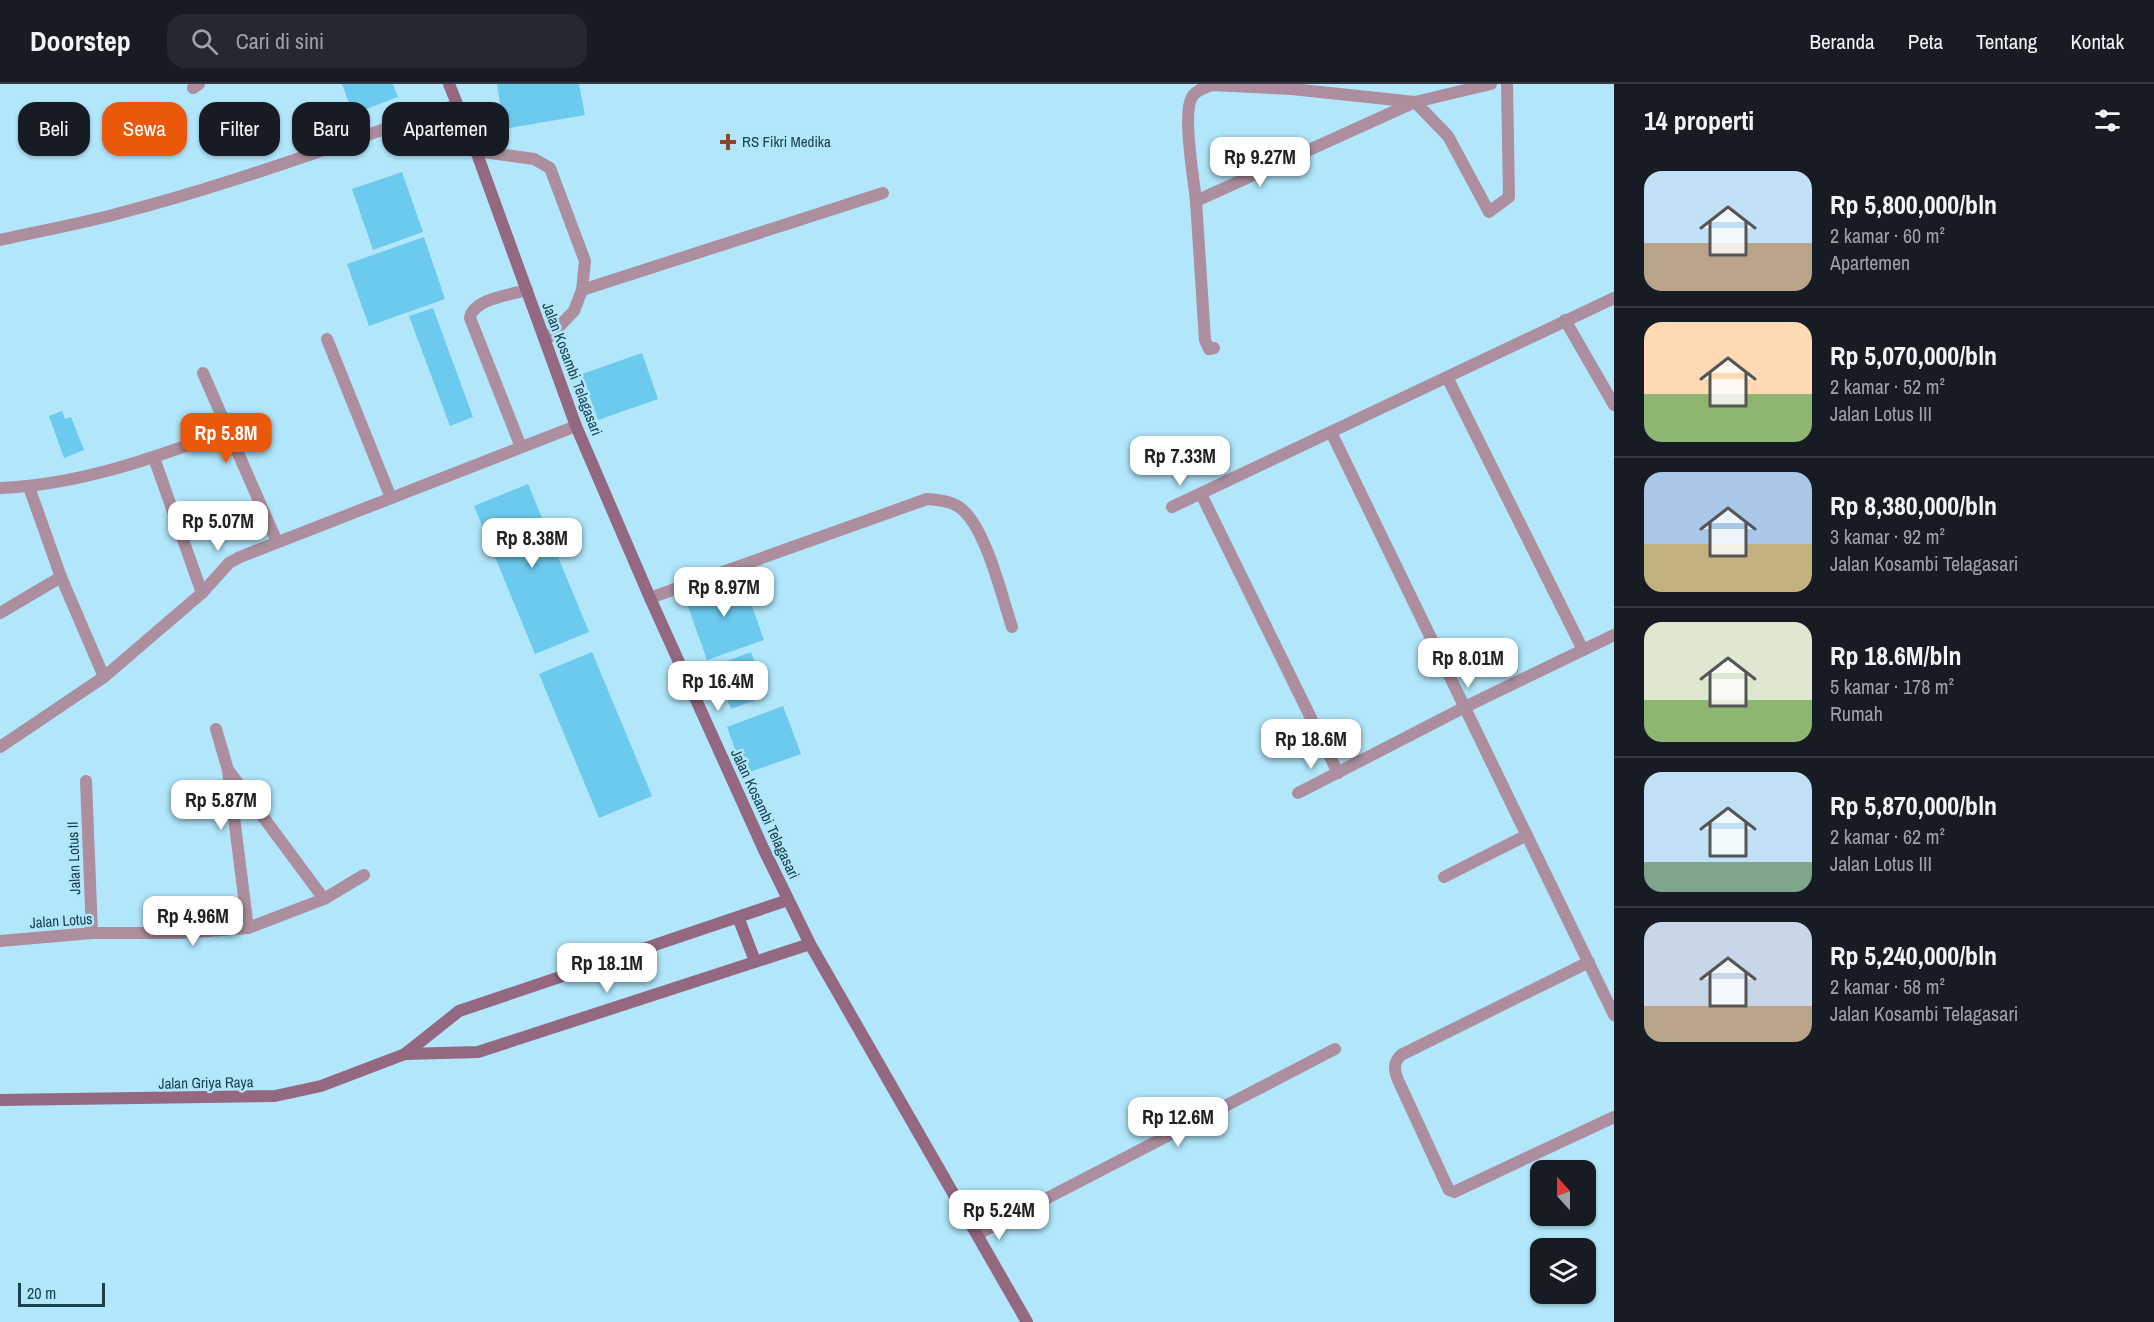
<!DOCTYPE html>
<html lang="id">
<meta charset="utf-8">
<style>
body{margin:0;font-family:"Archivo Narrow",sans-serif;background:#242831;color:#f1f3f6;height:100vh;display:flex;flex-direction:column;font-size:22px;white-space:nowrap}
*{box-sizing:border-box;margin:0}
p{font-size:20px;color:#9ea1a6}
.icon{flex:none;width:33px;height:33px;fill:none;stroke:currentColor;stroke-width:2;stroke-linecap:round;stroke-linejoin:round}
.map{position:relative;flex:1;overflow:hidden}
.panel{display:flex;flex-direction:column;background:#171b24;width:540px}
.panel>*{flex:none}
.banner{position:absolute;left:18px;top:18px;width:570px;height:54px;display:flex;gap:12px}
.needle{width:39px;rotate:339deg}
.fabs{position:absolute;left:1530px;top:1076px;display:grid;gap:12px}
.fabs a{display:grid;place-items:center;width:66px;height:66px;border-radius:12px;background:#171b24;box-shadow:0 2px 4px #0004;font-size:30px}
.scale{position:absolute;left:18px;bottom:15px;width:87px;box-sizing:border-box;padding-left:6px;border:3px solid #18404f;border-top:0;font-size:16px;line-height:21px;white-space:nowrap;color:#18404f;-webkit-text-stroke:4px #b1e6fb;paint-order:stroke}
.price{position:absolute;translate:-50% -51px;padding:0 14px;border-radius:12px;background:#fff;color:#222;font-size:20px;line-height:39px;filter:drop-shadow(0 2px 3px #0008)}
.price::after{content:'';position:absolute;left:50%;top:36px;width:18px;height:14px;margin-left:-9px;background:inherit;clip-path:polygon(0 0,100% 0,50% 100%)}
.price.selected{background:#ea580c;color:#fff}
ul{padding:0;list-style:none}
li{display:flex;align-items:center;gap:18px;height:150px;padding:0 30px}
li+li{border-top:2px solid #363941}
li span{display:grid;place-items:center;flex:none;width:168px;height:120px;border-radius:18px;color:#555}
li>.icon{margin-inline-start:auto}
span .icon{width:72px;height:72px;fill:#fffc;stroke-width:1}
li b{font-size:26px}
h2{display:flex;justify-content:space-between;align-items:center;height:72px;padding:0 30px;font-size:26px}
.tag{padding:0 21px;border-radius:18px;background:#171b24;box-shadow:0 2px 4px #0004;font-size:21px;line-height:54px}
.tag.selected{background:#ea580c;color:#fff}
header{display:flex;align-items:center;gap:36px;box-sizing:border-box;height:84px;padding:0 30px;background:#171b24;border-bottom:2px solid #363941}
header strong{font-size:28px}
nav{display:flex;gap:33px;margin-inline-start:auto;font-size:21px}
.search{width:420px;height:54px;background:#242831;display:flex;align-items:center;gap:15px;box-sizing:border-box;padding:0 21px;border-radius:18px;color:#9ea1a6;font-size:22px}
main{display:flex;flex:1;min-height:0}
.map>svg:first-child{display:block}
.building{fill:#6bcaed}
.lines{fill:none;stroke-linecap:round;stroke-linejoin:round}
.lane{stroke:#ac8e9e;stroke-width:12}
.street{stroke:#ac8e9e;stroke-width:12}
.secondary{stroke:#936880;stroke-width:12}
.poi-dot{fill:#8e4624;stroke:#b1e6fb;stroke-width:2}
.labels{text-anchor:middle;stroke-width:5;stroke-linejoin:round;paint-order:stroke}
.poi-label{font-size:15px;fill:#18404f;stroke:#b1e6fb;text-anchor:start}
.street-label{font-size:15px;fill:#18404f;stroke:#b1e6fb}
</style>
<header>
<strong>Doorstep</strong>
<div class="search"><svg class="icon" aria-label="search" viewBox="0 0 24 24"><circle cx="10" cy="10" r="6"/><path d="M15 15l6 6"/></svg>Cari di sini</div>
<nav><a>Beranda</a><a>Peta</a><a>Tentang</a><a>Kontak</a></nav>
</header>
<main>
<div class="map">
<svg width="1614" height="1238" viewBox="0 0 1614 1238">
<rect width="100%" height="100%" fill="#b1e6fb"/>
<g class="building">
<path d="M342,0h51l5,13 -45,17z"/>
<path d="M497,0h82l6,31 -81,14z"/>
<path d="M402,88l21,60 -50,18 -21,-61z"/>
<path d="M424,153l21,62 -76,27 -22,-62z"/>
<path d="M433,224l40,109 -23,9 -41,-110z"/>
<path d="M642,269l16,46 -60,21 -16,-46z"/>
<path d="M62,327l3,8 6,-2 13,33 -20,8 -15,-42z"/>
<path d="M528,400l61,148 -54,22 -61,-148z"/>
<path d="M741,491l23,65 -57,20 -23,-65z"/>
<path d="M592,568l60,144 -53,22 -60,-144z"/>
<path d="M751,568l16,44 -36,13 -17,-43z"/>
<path d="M783,622l18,48 -57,20 -17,-47z"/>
</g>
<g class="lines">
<g class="lane">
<path d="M476,67l58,8 16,9 35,93 -3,29 -8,21 -28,29"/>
<path d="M582,206l301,-97"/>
<path d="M521,363l-51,-129c3,-19 40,-23 57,-28"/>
</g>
<g class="street">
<path d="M193,4l6,-4"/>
<path d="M1196,117c-2,-21 -14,-88 -4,-104 4,-7 13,-9 20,-12l80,4 123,13 33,34 41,76 20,-15 -2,-113"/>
<path d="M0,156c40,-9 80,-16 120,-27 114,-29 225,-72 337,-108"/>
<path d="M1565,236l49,85"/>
<path d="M327,255l64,159"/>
<path d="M1214,264l-5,1 -4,-9 -9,-139 219,-99 76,-18"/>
<path d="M203,289l74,169"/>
<path d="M1447,293l136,273"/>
<path d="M1331,348l283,583"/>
<path d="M154,374l48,135"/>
<path d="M29,403l32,90 43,100"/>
<path d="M0,404c79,-3 154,-30 227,-57"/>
<path d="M1201,410l137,279"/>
<path d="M1172,423l442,-209"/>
<path d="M650,514l277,-99c11,1 23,2 32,8 26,17 43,90 53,120"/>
<path d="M0,529l61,-36"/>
<path d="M216,645l12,41 20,158"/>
<path d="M0,663l104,-70 98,-84 27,-30 11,-6 336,-131"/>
<path d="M229,687l95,128"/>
<path d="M86,697l6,152"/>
<path d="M1298,709l167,-86 149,-72"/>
<path d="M1444,793l83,-42"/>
<path d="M0,857l92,-8h88l68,-5 76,-29 40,-24"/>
<path d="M1589,878l-188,93c-8,8 -7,15 -3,25l48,104 3,6 5,2 160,-75"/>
<path d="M978,1150l357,-185"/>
</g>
<g class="secondary">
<path d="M449,0l27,67 100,275 74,172 114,252 46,94 217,378"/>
<path d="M738,833l17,44"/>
<path d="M405,970l73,-2 332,-108"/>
<path d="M0,1016l275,-4 46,-10 84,-32 54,-43 329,-111"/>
</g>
</g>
<path class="poi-dot" d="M725 49h6v6h6v6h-6v6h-6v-6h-6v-6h6z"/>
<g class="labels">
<g class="poi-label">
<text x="742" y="63">RS Fikri Medika</text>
</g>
<g class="street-label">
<text transform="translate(572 285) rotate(69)" y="5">Jalan Kosambi Telagasari</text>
<text transform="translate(765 730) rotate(65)" y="5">Jalan Kosambi Telagasari</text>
<text transform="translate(74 774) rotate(-92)" y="5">Jalan Lotus II</text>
<text transform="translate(61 837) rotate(-4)" y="5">Jalan Lotus</text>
<text transform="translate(206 999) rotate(-1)" y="5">Jalan Griya Raya</text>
</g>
</g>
</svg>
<div class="fabs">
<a><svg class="needle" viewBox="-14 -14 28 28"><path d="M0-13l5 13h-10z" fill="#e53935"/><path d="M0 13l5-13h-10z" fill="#9ea1a6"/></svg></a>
<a><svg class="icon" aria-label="layers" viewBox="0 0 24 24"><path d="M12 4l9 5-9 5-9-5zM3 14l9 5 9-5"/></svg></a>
</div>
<div class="scale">20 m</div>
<b class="price" style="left:1260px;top:104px">Rp 9.27M</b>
<b class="price selected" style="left:226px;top:380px">Rp 5.8M</b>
<b class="price" style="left:1180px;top:403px">Rp 7.33M</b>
<b class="price" style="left:218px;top:468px">Rp 5.07M</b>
<b class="price" style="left:532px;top:485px">Rp 8.38M</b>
<b class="price" style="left:724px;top:534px">Rp 8.97M</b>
<b class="price" style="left:1468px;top:605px">Rp 8.01M</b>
<b class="price" style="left:718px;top:628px">Rp 16.4M</b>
<b class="price" style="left:1311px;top:686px">Rp 18.6M</b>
<b class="price" style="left:221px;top:747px">Rp 5.87M</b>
<b class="price" style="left:193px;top:863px">Rp 4.96M</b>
<b class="price" style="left:607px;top:910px">Rp 18.1M</b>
<b class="price" style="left:1178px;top:1064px">Rp 12.6M</b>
<b class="price" style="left:999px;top:1157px">Rp 5.24M</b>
<div class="banner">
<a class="tag">Beli</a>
<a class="tag selected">Sewa</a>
<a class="tag">Filter</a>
<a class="tag">Baru</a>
<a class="tag">Apartemen</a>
</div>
</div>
<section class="panel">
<h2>14 properti<svg class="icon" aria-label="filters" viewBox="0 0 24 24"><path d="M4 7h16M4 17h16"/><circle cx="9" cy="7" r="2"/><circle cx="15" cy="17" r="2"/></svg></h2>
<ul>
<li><span style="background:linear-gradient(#bfe0f5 60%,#b9a48a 0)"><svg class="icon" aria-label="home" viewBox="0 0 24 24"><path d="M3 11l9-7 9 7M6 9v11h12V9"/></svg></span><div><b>Rp 5,800,000/bln</b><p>2 kamar · 60 m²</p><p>Apartemen</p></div></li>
<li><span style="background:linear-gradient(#ffd9b3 60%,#8fb573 0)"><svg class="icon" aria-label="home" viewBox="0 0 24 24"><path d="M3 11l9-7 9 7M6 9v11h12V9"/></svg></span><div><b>Rp 5,070,000/bln</b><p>2 kamar · 52 m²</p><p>Jalan Lotus III</p></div></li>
<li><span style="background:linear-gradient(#a9c7e8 60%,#c2b280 0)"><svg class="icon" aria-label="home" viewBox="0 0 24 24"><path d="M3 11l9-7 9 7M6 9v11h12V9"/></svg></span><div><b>Rp 8,380,000/bln</b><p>3 kamar · 92 m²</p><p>Jalan Kosambi Telagasari</p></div></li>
<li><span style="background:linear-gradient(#dfe7d0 65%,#8fb573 0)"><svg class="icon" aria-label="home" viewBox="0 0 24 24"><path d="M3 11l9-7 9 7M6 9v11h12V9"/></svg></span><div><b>Rp 18.6M/bln</b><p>5 kamar · 178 m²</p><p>Rumah</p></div></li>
<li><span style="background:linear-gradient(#bfe0f5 75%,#7fa58c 0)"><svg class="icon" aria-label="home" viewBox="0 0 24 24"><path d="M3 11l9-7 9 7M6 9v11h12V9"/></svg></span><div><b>Rp 5,870,000/bln</b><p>2 kamar · 62 m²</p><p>Jalan Lotus III</p></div></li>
<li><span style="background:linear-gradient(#c9d6e8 70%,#b9a48a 0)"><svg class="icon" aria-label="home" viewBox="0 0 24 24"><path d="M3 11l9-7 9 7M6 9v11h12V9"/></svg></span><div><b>Rp 5,240,000/bln</b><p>2 kamar · 58 m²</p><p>Jalan Kosambi Telagasari</p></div></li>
</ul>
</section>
</main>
